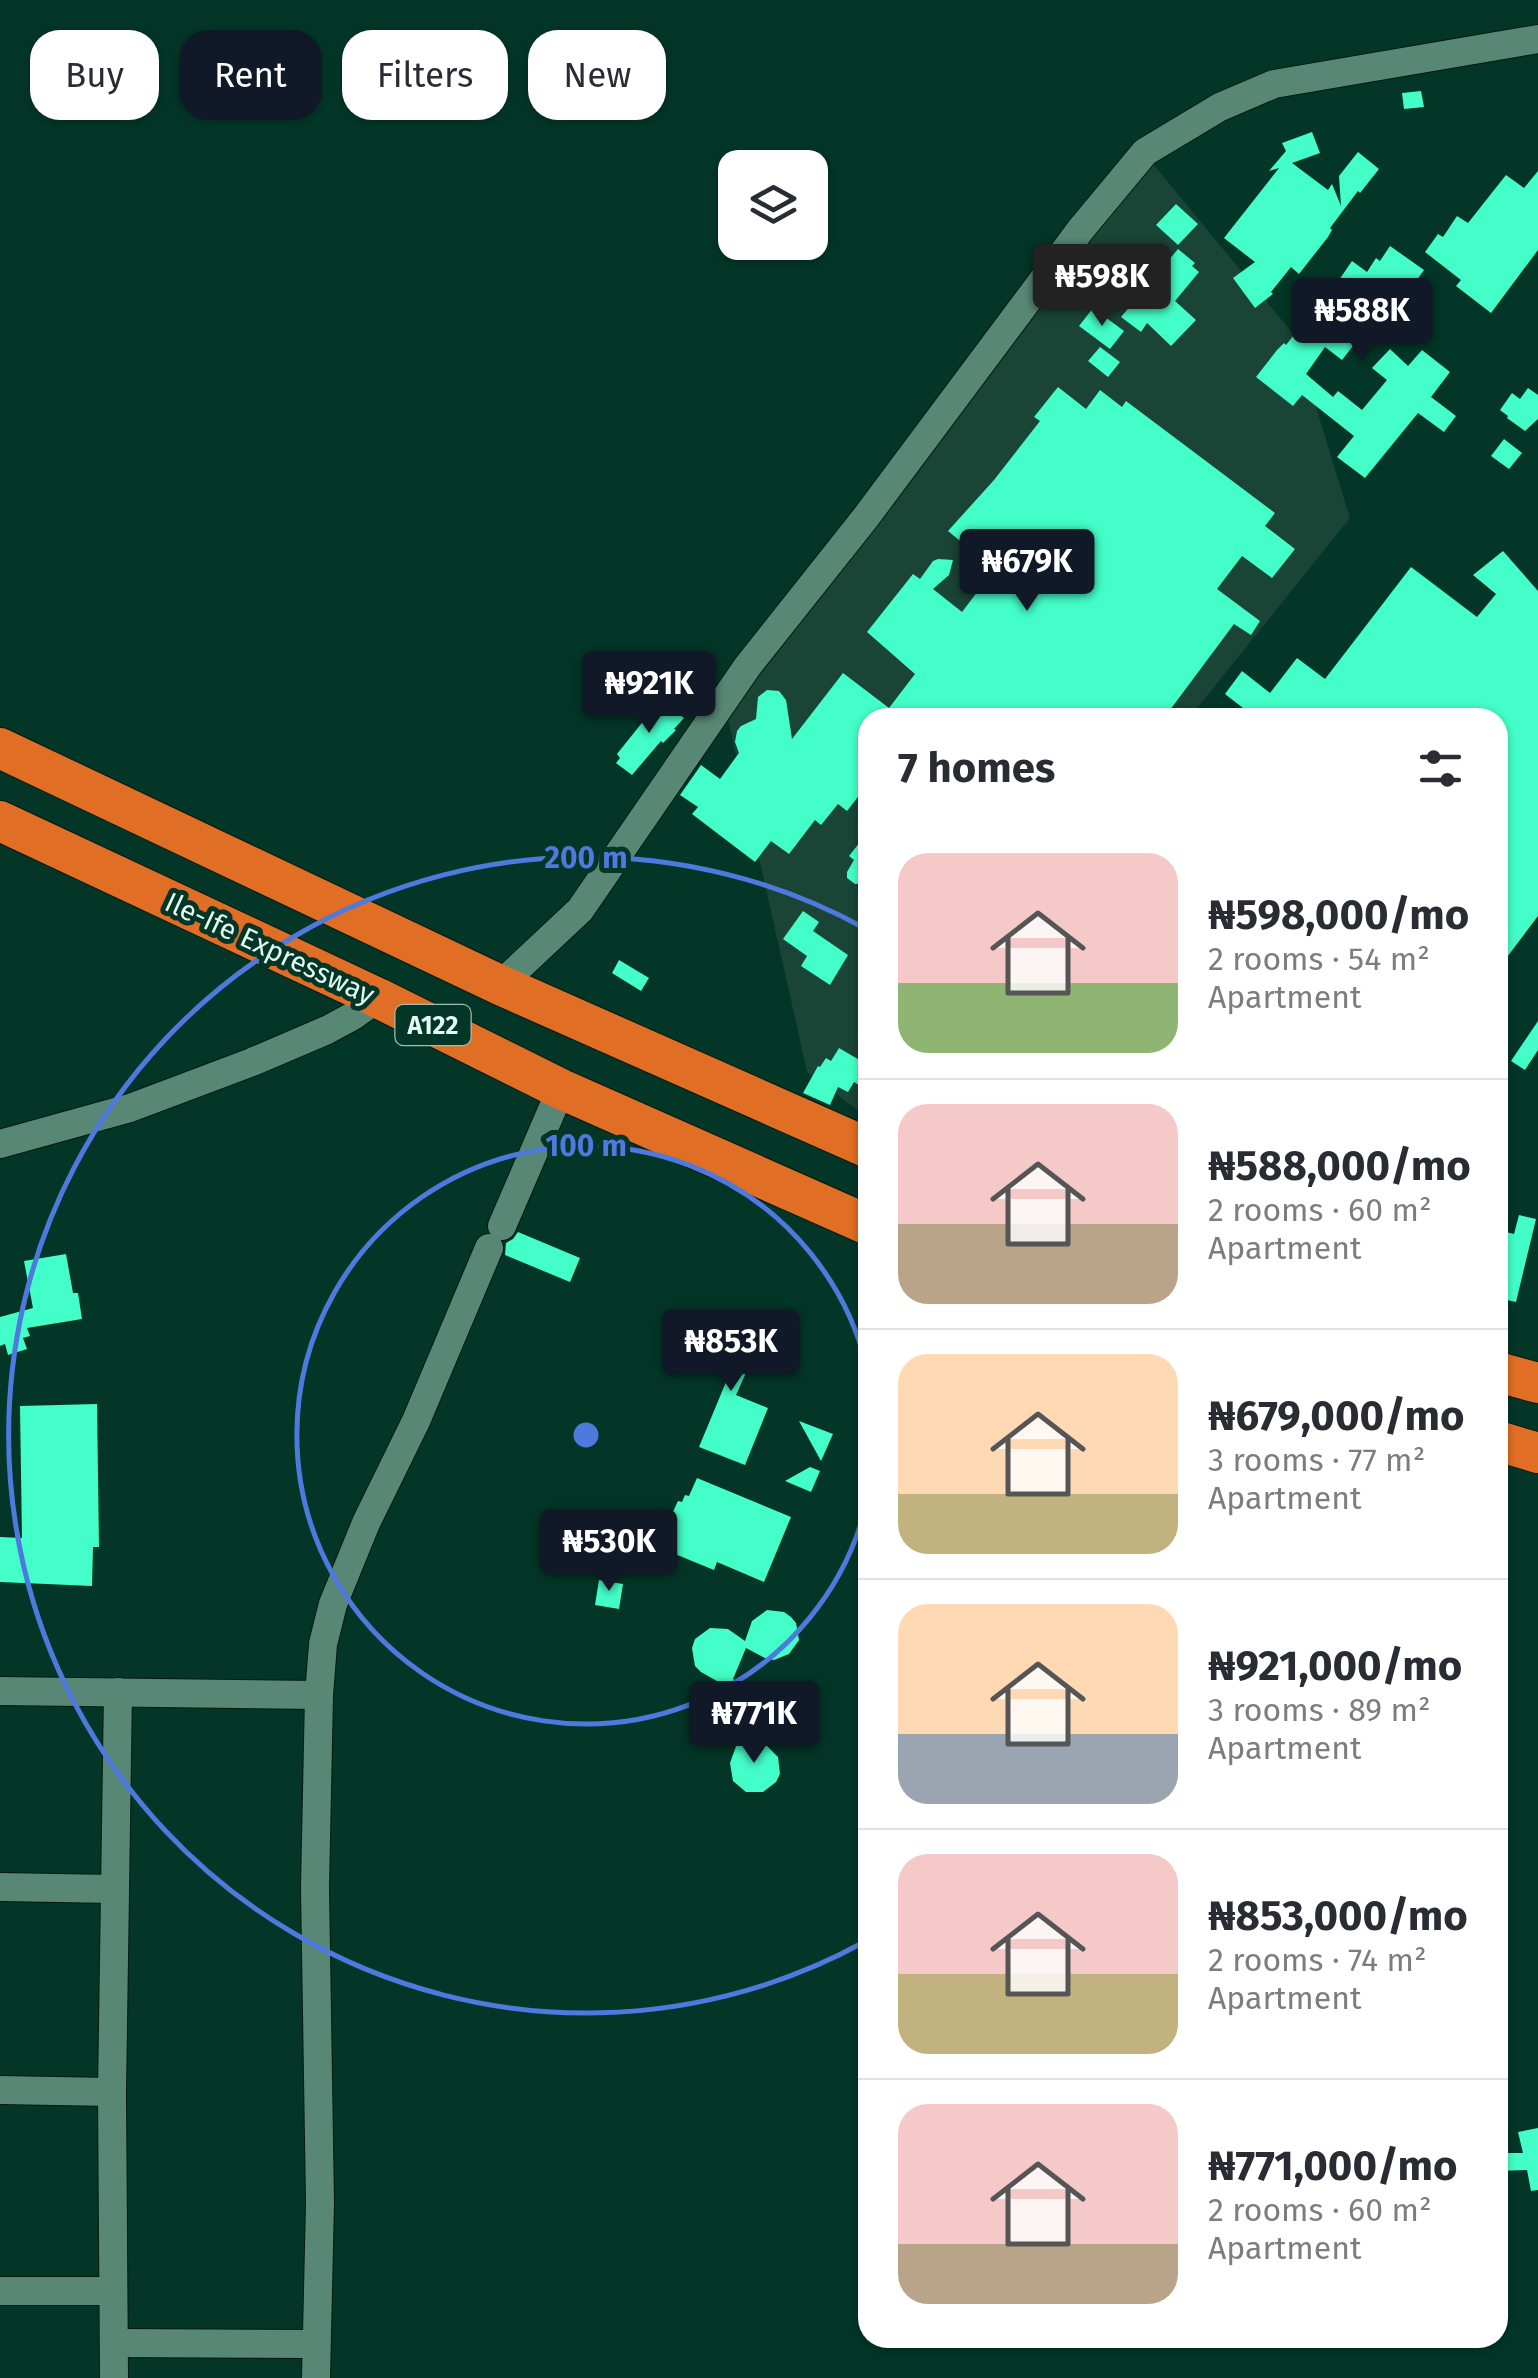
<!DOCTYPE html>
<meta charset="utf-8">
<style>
body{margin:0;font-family:"Fira Sans",sans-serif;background:#f2f2f3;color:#2b2b33;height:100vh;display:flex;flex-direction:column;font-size:38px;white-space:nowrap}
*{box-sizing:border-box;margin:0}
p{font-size:32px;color:#7c7c81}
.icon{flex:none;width:55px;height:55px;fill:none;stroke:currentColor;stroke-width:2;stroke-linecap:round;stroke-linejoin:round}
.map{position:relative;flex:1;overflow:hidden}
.side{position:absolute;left:858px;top:708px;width:650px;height:1640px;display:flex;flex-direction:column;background:#fff;border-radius:30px;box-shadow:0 2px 8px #0004}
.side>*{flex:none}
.banner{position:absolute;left:30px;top:30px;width:678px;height:90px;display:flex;gap:20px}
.controls{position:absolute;left:718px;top:150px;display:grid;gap:20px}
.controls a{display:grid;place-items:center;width:110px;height:110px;border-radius:20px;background:#fff;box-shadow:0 2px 8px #0004;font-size:50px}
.price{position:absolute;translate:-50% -85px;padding:0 22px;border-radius:10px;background:#111827;color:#fff;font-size:32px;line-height:65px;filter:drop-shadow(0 2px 5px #0008)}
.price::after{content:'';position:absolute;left:50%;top:60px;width:30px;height:22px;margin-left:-15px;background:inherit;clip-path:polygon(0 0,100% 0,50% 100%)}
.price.active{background:#222;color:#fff}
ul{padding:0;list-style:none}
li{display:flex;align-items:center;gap:30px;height:250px;padding:0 40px}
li+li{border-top:2px solid #e1e1e2}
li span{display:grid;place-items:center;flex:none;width:280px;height:200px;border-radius:30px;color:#555}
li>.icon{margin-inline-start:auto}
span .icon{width:120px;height:120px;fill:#fffc;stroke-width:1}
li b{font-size:42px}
h2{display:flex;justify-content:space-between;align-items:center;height:120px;padding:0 40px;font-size:42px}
.chip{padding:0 35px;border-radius:30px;background:#fff;box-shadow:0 2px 8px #0004;font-size:35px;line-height:90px}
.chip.active{background:#111827;color:#fff}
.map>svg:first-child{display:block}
.built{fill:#194436}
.building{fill:#43fec8}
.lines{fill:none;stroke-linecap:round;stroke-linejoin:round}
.minor-casing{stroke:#031a12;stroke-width:30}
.highway-casing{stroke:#031a12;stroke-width:42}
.minor{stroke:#598776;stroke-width:28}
.highway{stroke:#e06e24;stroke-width:40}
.ring{fill:none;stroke:#4e79de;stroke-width:5}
.labels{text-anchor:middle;stroke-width:10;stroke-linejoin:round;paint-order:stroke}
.shield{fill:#033627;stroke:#9fbfb4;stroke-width:2.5}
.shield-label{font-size:25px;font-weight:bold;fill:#e2faf0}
.street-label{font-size:28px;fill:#e2faf0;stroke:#033627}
.centre{fill:#4e79de;stroke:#033627;stroke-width:5}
.ring-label{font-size:30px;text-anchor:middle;font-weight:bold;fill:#4e79de;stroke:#033627;stroke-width:10;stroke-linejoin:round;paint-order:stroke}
</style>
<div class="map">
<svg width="1538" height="2378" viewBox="0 0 1538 2378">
<rect width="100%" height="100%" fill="#033627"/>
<path class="built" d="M1149,159l145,176 56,183 -160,199 -322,1 -1,399 -60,-45 -86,-384z"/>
<g class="building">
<path d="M1421,91l3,16 -20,2 -2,-16z"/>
<path d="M1312,132l8,21 -28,10 36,27 4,-6 9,22 -2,-30 19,-24 21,17 -19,24 -2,-2 -28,37 2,2 -4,7 -29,37 -8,-7 -20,25 2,2 -18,14 -22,-30 22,-16 -31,-24 55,-70 -10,3 17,-20 -4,-8z"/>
<path d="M1538,171v79l-47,63 -35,-27 5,-6 -36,-28 13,-18 5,3 14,-21 11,7 38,-48 18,13z"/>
<path d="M1176,204l22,20 -20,21 -22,-20z"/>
<path d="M1390,246l34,24 -27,38 -4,-3 -9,14 -13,-9 -21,27 6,5 -14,18 -17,-13 -19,27 27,23 5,-6 24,19 25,-30 -15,-12 18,-19 18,17 14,-16 28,22 -19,25 25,19 -12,16 -26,-19 -53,65 -28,-21 17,-21 -52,-41 -9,11 -37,-29 21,-27 7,-7 2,2 38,-48 2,2 26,-38 15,11 9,-14 4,3z"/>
<path d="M1178,249l17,14 -3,3 7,6 -24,29 21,19 -25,26 -24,-23 -6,9 -20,-15z"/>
<path d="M1093,308l31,23 -14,18 -31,-23z"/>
<path d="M1100,347l20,15 -12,15 -20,-16z"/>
<path d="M1058,387l28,22 14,-19 22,17 4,-6 149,112 -10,13 30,23 -23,29 -30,-22 -25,33 43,32 -9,14 -17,-11 -70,94h-296v66l-21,27 -9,-7 -17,21 -6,-5 -26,34 -18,-13 -16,21 -63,-48 6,-7 -18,-12 21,-30 19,14 19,-26 -4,-11 2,-11 4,-5 15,-7 2,-22 9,-7 12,1 7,9 6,39 51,-66 46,35 26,-34 -48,-42 46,-58 7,5 13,-18 5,-2 15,1 -4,15 -16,14 29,23 29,-38 -16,-11 13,1 -40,-33 46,-51 46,-59 -6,-4z"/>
<path d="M1528,388l10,7v24l-13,12 -18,-13 1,-2 -8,-6 12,-17 8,6z"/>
<path d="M1504,439l18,14 -13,16 -18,-13z"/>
<path d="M1503,551l35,40v325l-40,53v-251h-242l-31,-24 17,-23 28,22 27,-35 28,21 86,-112 66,50 19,-23 -23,-19z"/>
<path d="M661,699l23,19 -10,11 2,1 -13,13 -2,-2 -29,34 -16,-12 4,-5 -3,-4z"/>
<path d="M868,832v51l-13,1 -8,-6v-6l7,-12 -5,-4z"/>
<path d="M803,911l16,11 -6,9 35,24 -18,30 -29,-19 6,-10 -24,-17z"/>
<path d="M619,960l30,18 -8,13 -29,-18z"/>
<path d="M1538,1021v29l-13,20 -14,-9z"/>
<path d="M839,1048l29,17v13l-6,9 -8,-5 -6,10 -10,-5 -8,18 -27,-12 15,-27 2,1 6,-9 5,3z"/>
<path d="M1519,1215l17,4 -20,83 -18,-4 3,-10h-3v-24l8,-32 8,2z"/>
<path d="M518,1232l62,26 -10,24 -65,-27 1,-12 7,-4z"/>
<path d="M66,1254l7,39h5l4,26 -55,9 3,8 -7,2 4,11 -19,6 -3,-11 -5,2v-29l33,-9 -9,-47z"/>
<path d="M720,1319l33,14 -5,11 9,4 -21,47 32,13 -23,57 -46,-18 32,-77 -37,-17 12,-27 9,3z"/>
<path d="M97,1404l2,143h-6l-1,39 -92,-4v-45l22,1 -2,-132z"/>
<path d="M799,1421l34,13 -12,27z"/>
<path d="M810,1467l10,4 -9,21 -26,-11z"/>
<path d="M697,1478l94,39 -27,65 -47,-20 -3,8 -66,-27 12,-29 10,4 8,-17 4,1 3,-7 4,1z"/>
<path d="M599,1580l24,4 -4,25 -24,-4z"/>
<path d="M767,1610l17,2 7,5 5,6 3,17 -10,14 -15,6 -9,-2 -19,-10 -13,31 18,12 5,7 2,17 -9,22 -25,-4 -13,-11 -3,-9v-9l3,-8 11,-12 -21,-12 -6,-6 -3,-18 3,-9 15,-11 18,1 17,12 7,-20z"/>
<path d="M739,1738l27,7 12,12 2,17 -4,8 -13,10h-17l-13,-11 -3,-18z"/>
<path d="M1538,2128v62l-7,1 -4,-21 -29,1v-18h25l-5,-21z"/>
</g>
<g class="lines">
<defs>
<g id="minor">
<path d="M500,985l80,-75 167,-243 119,-150 215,-288 64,-77 75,-45 54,-23 264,-45"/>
<path d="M0,1144l130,-36 122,-46 75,-32 26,-14 25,-18"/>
<path d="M502,1226l59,-137"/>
<path d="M0,1691l319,4"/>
<path d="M0,1887l114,2"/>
<path d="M0,2090l112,2"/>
<path d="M0,2291h113"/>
<path d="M115,2343l201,1"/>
<path d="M114,2378l-2,-286 6,-400"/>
<path d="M316,2378l4,-175 -5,-315 4,-193 4,-51 10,-40 33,-81 50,-102 73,-173"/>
</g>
<g id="highway">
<path d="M0,748l500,237 368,163"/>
<path d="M0,821l378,177 183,91 307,136"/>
<path d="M1498,1372l40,11"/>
<path d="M1498,1441l40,12"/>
</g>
</defs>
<use href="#minor" class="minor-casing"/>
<use href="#highway" class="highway-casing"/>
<use href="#minor" class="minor"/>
<use href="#highway" class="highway"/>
</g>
<g class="ring">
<path d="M867 1502A289 289 0 1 1 867 1368"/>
<path d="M866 1941A578 578 0 1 1 866 929"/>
</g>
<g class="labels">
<rect class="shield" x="395.5" y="1005" width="75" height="40" rx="8"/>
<g class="shield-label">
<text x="433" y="1034">A122</text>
</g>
<g class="street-label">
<text transform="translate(270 948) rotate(25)" y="10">Ile-Ife Expressway</text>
</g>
</g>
<circle cx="586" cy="1435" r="15" class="centre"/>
<g class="ring-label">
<text x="586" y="868">200 m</text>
<text x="586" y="1156">100 m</text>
</g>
</svg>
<div class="controls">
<a><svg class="icon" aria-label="layers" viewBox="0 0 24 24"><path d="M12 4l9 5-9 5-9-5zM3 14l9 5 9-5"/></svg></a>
</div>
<b class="price active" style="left:1102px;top:329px">₦598K</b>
<b class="price" style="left:1362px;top:363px">₦588K</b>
<b class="price" style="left:1027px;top:614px">₦679K</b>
<b class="price" style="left:649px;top:736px">₦921K</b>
<b class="price" style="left:731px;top:1394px">₦853K</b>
<b class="price" style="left:609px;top:1594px">₦530K</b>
<b class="price" style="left:754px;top:1766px">₦771K</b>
<div class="banner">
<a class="chip">Buy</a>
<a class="chip active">Rent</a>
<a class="chip">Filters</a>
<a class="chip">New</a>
</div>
<section class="side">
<h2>7 homes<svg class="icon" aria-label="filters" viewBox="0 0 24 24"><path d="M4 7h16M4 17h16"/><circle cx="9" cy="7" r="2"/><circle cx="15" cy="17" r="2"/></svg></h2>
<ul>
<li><span style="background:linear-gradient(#f6c9c9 65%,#8fb573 0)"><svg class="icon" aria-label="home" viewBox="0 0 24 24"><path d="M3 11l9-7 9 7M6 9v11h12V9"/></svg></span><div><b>₦598,000/mo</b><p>2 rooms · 54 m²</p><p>Apartment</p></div></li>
<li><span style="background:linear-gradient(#f6c9c9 60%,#b9a48a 0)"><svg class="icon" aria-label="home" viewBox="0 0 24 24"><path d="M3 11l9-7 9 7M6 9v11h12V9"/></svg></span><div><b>₦588,000/mo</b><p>2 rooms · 60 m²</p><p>Apartment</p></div></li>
<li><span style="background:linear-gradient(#ffd9b3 70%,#c2b280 0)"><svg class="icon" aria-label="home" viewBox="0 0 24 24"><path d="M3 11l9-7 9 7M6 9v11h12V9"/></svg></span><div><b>₦679,000/mo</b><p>3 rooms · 77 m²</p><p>Apartment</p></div></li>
<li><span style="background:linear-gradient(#ffd9b3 65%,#9aa5b1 0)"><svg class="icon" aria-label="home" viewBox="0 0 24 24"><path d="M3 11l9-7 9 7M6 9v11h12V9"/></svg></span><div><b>₦921,000/mo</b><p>3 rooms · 89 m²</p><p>Apartment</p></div></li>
<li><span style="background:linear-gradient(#f6c9c9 60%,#c2b280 0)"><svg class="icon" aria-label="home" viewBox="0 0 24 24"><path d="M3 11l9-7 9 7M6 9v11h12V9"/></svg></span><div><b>₦853,000/mo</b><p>2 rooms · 74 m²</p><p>Apartment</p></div></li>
<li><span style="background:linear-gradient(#f6c9c9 70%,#b9a48a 0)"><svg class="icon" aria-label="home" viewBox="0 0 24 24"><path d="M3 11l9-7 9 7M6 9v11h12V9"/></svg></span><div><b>₦771,000/mo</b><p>2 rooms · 60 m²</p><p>Apartment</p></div></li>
</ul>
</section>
</div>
